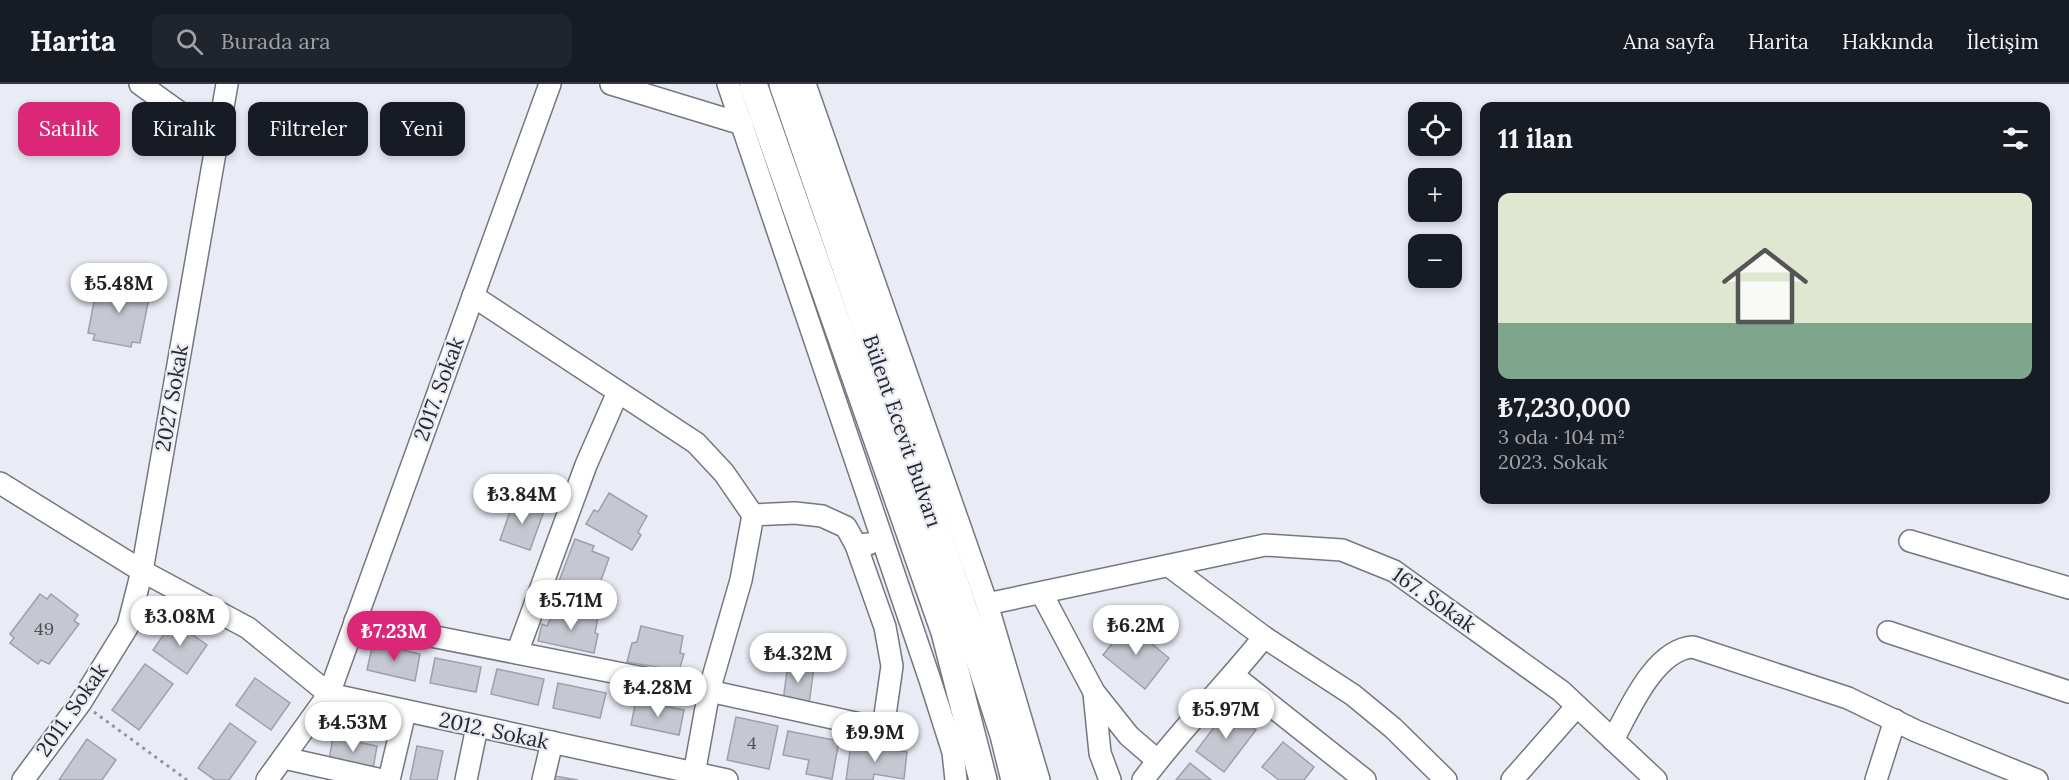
<!DOCTYPE html>
<html lang="tr">
<meta charset="utf-8">
<style>
body{margin:0;font-family:Lora,serif;background:#20242c;color:#f1f3f6;height:100vh;display:flex;flex-direction:column;font-size:22px;white-space:nowrap}
*{box-sizing:border-box;margin:0}
p{font-size:20px;color:#9ea1a6}
.icon{flex:none;width:33px;height:33px;fill:none;stroke:currentColor;stroke-width:2;stroke-linecap:round;stroke-linejoin:round}
.map{position:relative;flex:1;overflow:hidden}
.drawer{position:absolute;left:1480px;top:18px;width:570px;height:402px;display:flex;flex-direction:column;background:#171b24;border-radius:12px;box-shadow:0 3px 9px #0003}
.drawer>*{flex:none}
.hud{position:absolute;left:18px;top:18px;width:570px;height:54px;display:flex;gap:12px}
.fabs{position:absolute;left:1408px;top:18px;display:grid;gap:12px}
.fabs a{display:grid;place-items:center;width:54px;height:54px;border-radius:12px;background:#171b24;box-shadow:0 3px 9px #0003;font-size:30px}
.price{position:absolute;translate:-50% -51px;padding:0 14px;border-radius:21px;background:#fff;color:#222;font-size:20px;line-height:39px;filter:drop-shadow(0 2px 3px #0008)}
.price::after{content:'';position:absolute;left:50%;top:36px;width:18px;height:14px;margin-left:-9px;background:inherit;clip-path:polygon(0 0,100% 0,50% 100%)}
.price.current{background:#db2777;color:#fff}
ul{padding:0;list-style:none}
li{display:grid;align-content:center;gap:12px;height:318px;padding:0 18px}
li+li{border-top:2px solid #363941}
li span{display:grid;place-items:center;height:186px;border-radius:12px;color:#555}
li>.icon{margin-inline-start:auto}
span .icon{width:108px;height:108px;fill:#fffc;stroke-width:1}
li b{font-size:26px}
h2{display:flex;justify-content:space-between;align-items:center;height:72px;padding:0 18px;font-size:26px}
.tag{padding:0 21px;border-radius:12px;background:#171b24;box-shadow:0 3px 9px #0003;font-size:21px;line-height:54px}
.tag.current{background:#db2777;color:#fff}
header{display:flex;align-items:center;gap:36px;box-sizing:border-box;height:84px;padding:0 30px;background:#171b24;border-bottom:2px solid #363941}
header strong{font-size:28px}
nav{display:flex;gap:33px;margin-inline-start:auto;font-size:21px}
.search{width:420px;height:54px;background:#20242c;display:flex;align-items:center;gap:15px;box-sizing:border-box;padding:0 21px;border-radius:12px;color:#9ea1a6;font-size:22px}
.map>svg:first-child{display:block}
.building{fill:#c6c8d1;stroke:#9ea0a9;stroke-width:1.5}
.lines{fill:none;stroke-linecap:round;stroke-linejoin:round}
.minor-casing{stroke:#757780;stroke-width:24}
.major-casing{stroke:#757780;stroke-width:30}
.path{stroke:#92949a;stroke-width:3;stroke-dasharray:3 4.5;stroke-linecap:butt}
.minor{stroke:#fff;stroke-width:21}
.major{stroke:#fff;stroke-width:27}
.labels{text-anchor:middle;stroke-width:4.5;stroke-linejoin:round;paint-order:stroke}
.number-label{font-size:18px;fill:#4f5054}
.street-label{font-size:21px;fill:#27282b;stroke:#e9ebf5}
</style>
<header>
<strong>Harita</strong>
<div class="search"><svg class="icon" aria-label="search" viewBox="0 0 24 24"><circle cx="10" cy="10" r="6"/><path d="M15 15l6 6"/></svg>Burada ara</div>
<nav><a>Ana sayfa</a><a>Harita</a><a>Hakkında</a><a>İletişim</a></nav>
</header>
<div class="map">
<svg width="2069" height="696" viewBox="0 0 2069 696">
<rect width="100%" height="100%" fill="#e9ebf5"/>
<g class="building">
<path d="M108,197l37,7 -1,9 5,1 -9,45 -8,-1 -1,5 -38,-7 2,-6 -7,-1 9,-47 10,2z"/>
<path d="M609,409l38,23 -9,16 3,3 -9,15 -46,-26 8,-14 4,2z"/>
<path d="M514,416l30,11 -14,39 -30,-10z"/>
<path d="M575,455l19,7 -2,5 17,7 -15,42 -20,-8 -1,3 -17,-6z"/>
<path d="M40,510l7,5 4,-5 27,21 -4,6 5,3 -30,40 -8,-4 -3,4 -28,-21 4,-5 -4,-4z"/>
<path d="M556,524l42,9 -3,16 3,1 -4,19 -56,-12 4,-17 5,2z"/>
<path d="M173,537l34,24 -20,29 -34,-24z"/>
<path d="M1128,540l41,34 -24,31 -42,-34z"/>
<path d="M641,542l42,10 -3,17 4,1 -5,17 -52,-9 5,-19 5,-1z"/>
<path d="M373,559l47,11 -5,27 -48,-11z"/>
<path d="M435,574l46,9 -5,25 -46,-9z"/>
<path d="M788,579l26,4 -5,37 -26,-3z"/>
<path d="M145,580l28,20 -34,46 -27,-20z"/>
<path d="M497,585l47,10 -6,26 -47,-11z"/>
<path d="M255,594l35,25 -19,27 -35,-25z"/>
<path d="M558,599l48,10 -6,25 -47,-10z"/>
<path d="M636,616l48,10 -5,25 -48,-10z"/>
<path d="M1228,625l28,21 -32,42 -28,-21z"/>
<path d="M736,633l42,9 -9,43 -42,-9z"/>
<path d="M230,639l26,19 -27,38h-14l-17,-12z"/>
<path d="M788,647l51,10 -7,38 -26,-5 3,-14 -26,-5z"/>
<path d="M333,653l44,9 -4,23 -44,-9z"/>
<path d="M87,655l29,21 -14,20h-43z"/>
<path d="M1283,658l31,25 -10,13h-25l-17,-13z"/>
<path d="M851,660l56,8 -3,27 -30,-5 -1,6h-27z"/>
<path d="M417,662l26,5 -6,29h-27z"/>
<path d="M1190,679l21,17h-35z"/>
<path d="M554,692l24,4h-25z"/>
</g>
<g class="lines">
<defs>
<g id="minor">
<path d="M140,0l78,56"/>
<path d="M611,0l131,40"/>
<path d="M728,0l202,596 23,72 3,28"/>
<path d="M805,0l182,520 52,176"/>
<path d="M473,212l223,147 28,30 29,42"/>
<path d="M0,399l142,88 106,57 81,66 398,86"/>
<path d="M1910,457l159,47"/>
<path d="M1169,482l95,71 89,58 40,33 53,52"/>
<path d="M1042,510l52,98 35,44 28,24"/>
<path d="M987,520l278,-59 77,5 52,21 167,120 95,89"/>
<path d="M355,537l354,70 174,38 9,-63 -7,-39 -29,-82"/>
<path d="M1888,548l181,60"/>
<path d="M517,569l69,-188 32,-73"/>
<path d="M1234,592l131,104"/>
<path d="M1094,609l6,60 10,27"/>
<path d="M1613,656c16,-30 42,-91 80,-93l155,51 68,33 121,49"/>
<path d="M284,674l98,22"/>
<path d="M23,696l58,-78 47,-76 14,-55 85,-487"/>
<path d="M267,696l62,-86 221,-610"/>
<path d="M389,696l16,-68"/>
<path d="M466,696l11,-53"/>
<path d="M543,696l9,-38"/>
<path d="M693,696l16,-89 32,-111 12,-65 42,-2 27,3 24,11 10,18 13,-1"/>
<path d="M1143,696c37,-50 82,-94 121,-143"/>
<path d="M1512,696l65,-74"/>
<path d="M1876,696l19,-60"/>
</g>
<g id="major">
<path d="M753,0l192,548 38,148"/>
<path d="M783,0l183,533 38,118 11,45"/>
</g>
</defs>
<use href="#minor" class="minor-casing"/>
<use href="#major" class="major-casing"/>
<path class="path" d="M94,628l93,68"/>
<use href="#minor" class="minor"/>
<use href="#major" class="major"/>
</g>
<g class="labels">
<g class="number-label">
<text x="44" y="551">49</text>
<text x="752" y="665">4</text>
</g>
<g class="street-label">
<text transform="translate(439 305) rotate(-70)" y="7">2017. Sokak</text>
<text transform="translate(172 314) rotate(-80)" y="7">2027 Sokak</text>
<text transform="translate(902 347) rotate(71)" y="7">Bülent Ecevit Bulvarı</text>
<text transform="translate(1434 516) rotate(35)" y="7">167. Sokak</text>
<text transform="translate(72 626) rotate(-55)" y="7">2011. Sokak</text>
<text transform="translate(494 647) rotate(12)" y="7">2012. Sokak</text>
</g>
</g>
</svg>
<div class="fabs">
<a><svg class="icon" aria-label="locate" viewBox="0 0 24 24"><circle cx="12" cy="12" r="6"/><path d="M12 2v4M12 18v4M2 12h4M18 12h4"/></svg></a>
<a>+</a>
<a>−</a>
</div>
<b class="price" style="left:119px;top:230px">₺5.48M</b>
<b class="price" style="left:522px;top:441px">₺3.84M</b>
<b class="price" style="left:571px;top:547px">₺5.71M</b>
<b class="price" style="left:180px;top:563px">₺3.08M</b>
<b class="price" style="left:1136px;top:572px">₺6.2M</b>
<b class="price current" style="left:394px;top:578px">₺7.23M</b>
<b class="price" style="left:798px;top:600px">₺4.32M</b>
<b class="price" style="left:658px;top:634px">₺4.28M</b>
<b class="price" style="left:1226px;top:656px">₺5.97M</b>
<b class="price" style="left:353px;top:669px">₺4.53M</b>
<b class="price" style="left:875px;top:679px">₺9.9M</b>
<div class="hud">
<a class="tag current">Satılık</a>
<a class="tag">Kiralık</a>
<a class="tag">Filtreler</a>
<a class="tag">Yeni</a>
</div>
<section class="drawer">
<h2>11 ilan<svg class="icon" aria-label="filters" viewBox="0 0 24 24"><path d="M4 7h16M4 17h16"/><circle cx="9" cy="7" r="2"/><circle cx="15" cy="17" r="2"/></svg></h2>
<ul>
<li><span style="background:linear-gradient(#dfe7d0 70%,#7fa58c 0)"><svg class="icon" aria-label="home" viewBox="0 0 24 24"><path d="M3 11l9-7 9 7M6 9v11h12V9"/></svg></span><div><b>₺7,230,000</b><p>3 oda · 104 m²</p><p>2023. Sokak</p></div></li>
</ul>
</section>
</div>
